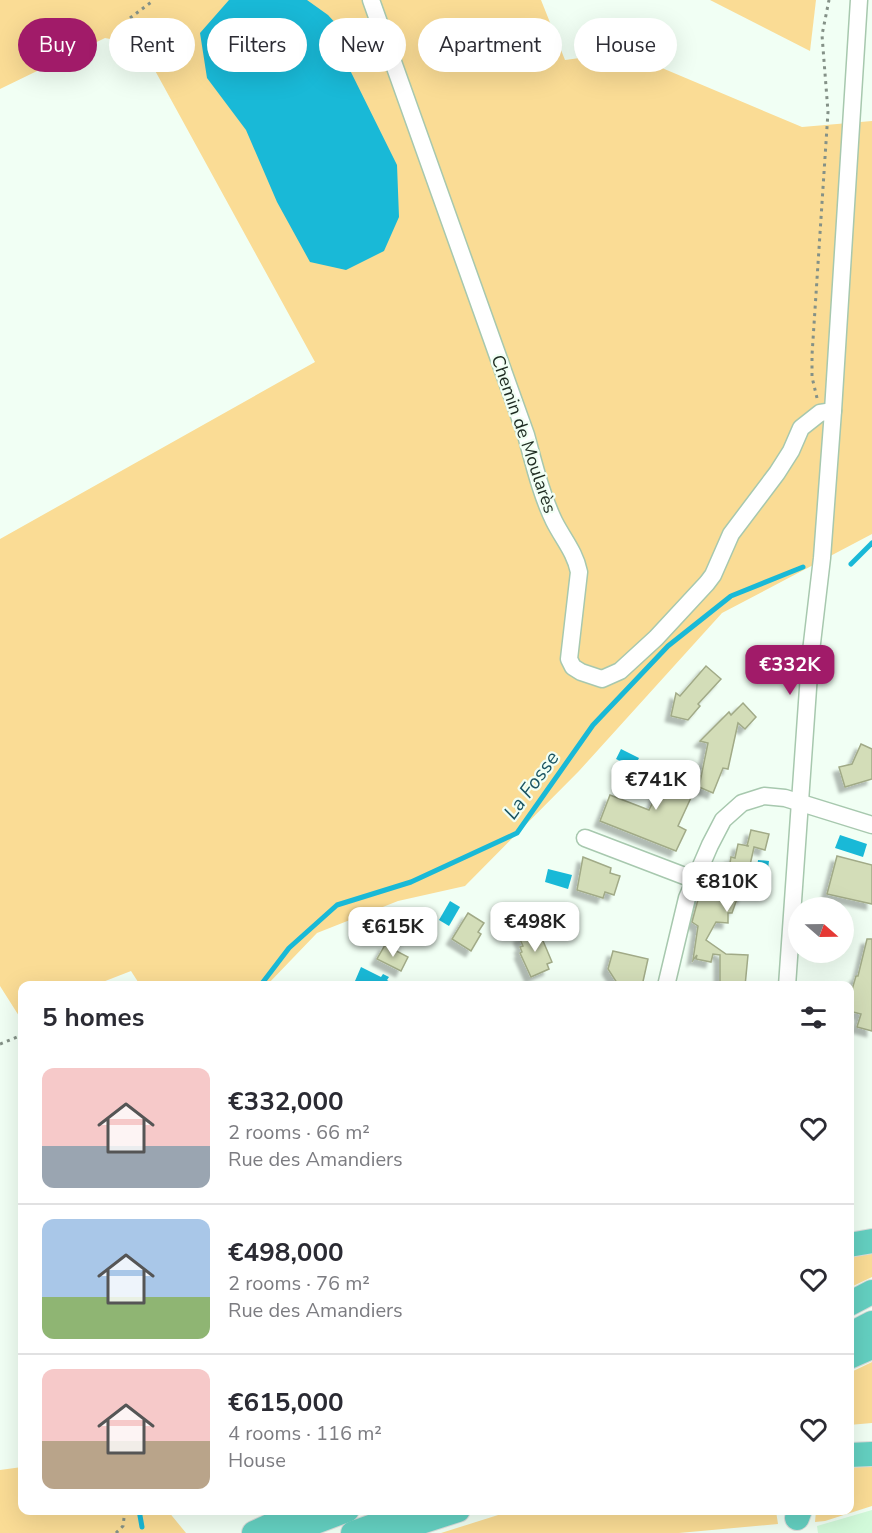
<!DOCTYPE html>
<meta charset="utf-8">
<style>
body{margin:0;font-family:"Nunito Sans",sans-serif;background:#f7f7f7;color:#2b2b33;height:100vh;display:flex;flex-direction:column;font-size:22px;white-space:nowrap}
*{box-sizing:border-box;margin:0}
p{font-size:20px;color:#7c7c81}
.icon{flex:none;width:33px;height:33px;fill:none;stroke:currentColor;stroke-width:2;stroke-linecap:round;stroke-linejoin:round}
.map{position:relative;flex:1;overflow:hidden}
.panel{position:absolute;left:18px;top:981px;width:836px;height:534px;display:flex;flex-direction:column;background:#fff;border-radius:12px;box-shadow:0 6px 24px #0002}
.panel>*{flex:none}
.guide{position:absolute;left:18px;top:18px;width:837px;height:54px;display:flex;gap:12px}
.needle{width:39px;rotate:110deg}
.tools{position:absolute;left:788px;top:897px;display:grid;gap:12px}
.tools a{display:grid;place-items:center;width:66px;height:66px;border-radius:50%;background:#fff;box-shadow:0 6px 24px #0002;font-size:30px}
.price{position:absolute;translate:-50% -51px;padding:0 14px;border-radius:12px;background:#fff;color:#222;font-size:20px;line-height:39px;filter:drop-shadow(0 2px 3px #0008)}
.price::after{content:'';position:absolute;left:50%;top:36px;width:18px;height:14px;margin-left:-9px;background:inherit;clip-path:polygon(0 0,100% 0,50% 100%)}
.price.current{background:#a11b69;color:#fff}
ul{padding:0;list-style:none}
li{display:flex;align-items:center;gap:18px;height:150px;padding:0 24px}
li+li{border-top:2px solid #e1e1e2}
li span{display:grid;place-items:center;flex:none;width:168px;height:120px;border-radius:12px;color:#555}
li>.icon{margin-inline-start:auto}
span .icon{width:72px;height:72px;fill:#fffc;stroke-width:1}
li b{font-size:26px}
h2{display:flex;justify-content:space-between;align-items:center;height:72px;padding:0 24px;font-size:26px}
.tag{padding:0 21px;border-radius:27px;background:#fff;box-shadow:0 6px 24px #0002;font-size:21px;line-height:54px}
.tag.current{background:#a11b69;color:#fff}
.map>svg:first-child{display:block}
.built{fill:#d2fada}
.green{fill:#fadc95}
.water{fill:#19b9d7}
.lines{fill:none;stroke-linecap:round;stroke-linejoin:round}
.stream{stroke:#19b9d7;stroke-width:5}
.building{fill:#d3ddb8;stroke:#a1aa87;stroke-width:1.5;filter:url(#shadow)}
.minor-casing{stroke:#a7c8ae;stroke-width:19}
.highway-casing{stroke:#dbdddb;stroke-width:26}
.path{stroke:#849187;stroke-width:3;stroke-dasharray:3 4.5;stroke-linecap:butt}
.minor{stroke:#fff;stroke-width:16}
.highway{stroke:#64d0c1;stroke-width:24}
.labels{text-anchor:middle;stroke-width:4.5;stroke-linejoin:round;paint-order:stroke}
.street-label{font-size:18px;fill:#1e2b21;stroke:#f1fff4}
.water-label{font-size:20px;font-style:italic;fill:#1b5562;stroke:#f1fff4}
</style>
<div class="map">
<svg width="872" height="1533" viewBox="0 0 872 1533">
<defs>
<filter id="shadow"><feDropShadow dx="-5.5" dy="5.5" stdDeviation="1.5" flood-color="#0004"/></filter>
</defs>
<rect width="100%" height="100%" fill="#f1fff4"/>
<path class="built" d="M872,1510v23h-54l-1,-7z"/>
<g class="green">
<path d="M0,0h541l24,60 59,-8 178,75 70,-6v413l-150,79 -143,158 -114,115 -67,15 -81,32 -50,52h-127l-9,-14 -36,14 -73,1v29l-3,1 -19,-30v-447l315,-177 -174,-317 -36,-7 -105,51z"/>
<path d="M710,0h106l-6,51z"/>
<path d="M872,1249v28l-23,11v-34z"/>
<path d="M872,1362v61l-23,2v-52z"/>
<path d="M872,1465v41l-47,15 -10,1 1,-11 33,-1v-44z"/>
<path d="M22,1467v43l146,1 18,22h-186v-63z"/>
<path d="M511,1511h265l2,13 -99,9h-238z"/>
</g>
<g class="water">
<path d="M229,0h78l21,15 11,12 4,29 54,109 2,52 -15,34 -38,19 -36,-8 -33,-60 -31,-72 -39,-52 -7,-45z"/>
<path d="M621,749l18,9 -1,2 4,4 -1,3 -7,1 -18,-9z"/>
<path d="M840,835l27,9 -4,13 -28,-9z"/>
<path d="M758,860l11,1 -3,24 -11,-1z"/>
<path d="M548,869l24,6 -4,14 -23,-7z"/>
<path d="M450,901l10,6 -11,19 -10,-6z"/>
<path d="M361,967l20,10 2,-3 6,3 -2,3 3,2 -2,3h-26l-7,-4z"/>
</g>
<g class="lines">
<g class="stream">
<path d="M851,564l21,-21"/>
<path d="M260,986l29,-38 48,-43 74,-23 106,-49 76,-108 75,-79 63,-50 72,-29"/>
<path d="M139,1510l3,17"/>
</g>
</g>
<g class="building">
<path d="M706,666l15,13 -23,25 2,2 -12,14 -17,-4 5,-23 4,3z"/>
<path d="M743,703l13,14 -11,12 -7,-6 -10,46 -5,-1 -10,25 -14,-6 9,-44 -8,-2 29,-29 2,3z"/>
<path d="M861,744l11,5v30l-27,8 -6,-20 13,-3z"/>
<path d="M680,767l21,9 -23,50 8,4 -10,21 -76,-30 10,-26 39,15 16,-33 4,-4 7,3z"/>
<path d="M751,830l18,4 -4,16 -11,-3 -11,50 -5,-1 -6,17h-4v10l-12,-1 -10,18 20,14 22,1 -3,31h-25v-31l-7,-1 -2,8 -15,-3 1,-4 -4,5 5,-34 -6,-4 7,-26 20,1 6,-24 3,1 3,-17 4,1 3,-14 11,2h-2z"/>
<path d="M837,856l35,9v39l-45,-10z"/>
<path d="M583,857l28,11 -1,5 10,3 -6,19 -9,-3 -2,6 -26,-8z"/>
<path d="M468,913l16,10 -6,9 3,2 -10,17 -19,-12z"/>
<path d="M538,929l14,33 -5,2 2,5 -18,8 -11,-24 2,-1 -2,-5 3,-1 -4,-9z"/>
<path d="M867,939h5v92l-15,-4 4,-13 -12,-3v-11l7,-24h2z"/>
<path d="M385,945l23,12 -7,14 -24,-12z"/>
<path d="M613,951l35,8 -6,27h-23l-11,-17z"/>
</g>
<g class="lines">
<defs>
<g id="minor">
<path d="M371,0l155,435c8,29 15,59 28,86 9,18 21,31 25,51l-10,87 4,8 8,5 21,7 18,-8 36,-33 51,-55 6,-8 18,-41 46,-61 14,-22 10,-23 19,-15 13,-2"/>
<path d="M585,838l110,42"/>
<path d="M666,986l21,-88 23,-53 13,-25 19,-17 22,-7 21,2 87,27"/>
<path d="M787,986l23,-326 12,-102 11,-147 26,-411"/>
</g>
<g id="highway">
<path d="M849,1245l23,-4"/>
<path d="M849,1304l23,-12"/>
<path d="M849,1335l23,-12"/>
<path d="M849,1357l23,-10"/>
<path d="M849,1455l23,-1"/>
<path d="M797,1518l3,-8"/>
<path d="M254,1533l46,-21"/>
<path d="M286,1533l61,-23"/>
<path d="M353,1533l51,-18"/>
<path d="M387,1533l71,-23"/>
</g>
</defs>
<use href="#minor" class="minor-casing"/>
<use href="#highway" class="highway-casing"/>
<g class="path">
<path d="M130,18l24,-18"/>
<path d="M817,398l-5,-21v-22l16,-243 -6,-77 7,-35"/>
<path d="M0,1044l22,-9"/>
<path d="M186,1510l8,3 10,-3"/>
<path d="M116,1533l7,-7 2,-16"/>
</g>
<use href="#minor" class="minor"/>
<use href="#highway" class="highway"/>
</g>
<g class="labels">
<g class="street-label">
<text transform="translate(524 434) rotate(71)" y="6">Chemin de Moularès</text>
</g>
<g class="water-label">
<text transform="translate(531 785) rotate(-54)" y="7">La Fosse</text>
</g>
</g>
</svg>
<div class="tools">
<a><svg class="needle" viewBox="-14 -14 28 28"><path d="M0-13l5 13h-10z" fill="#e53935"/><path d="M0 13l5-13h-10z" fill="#7c7c81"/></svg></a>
</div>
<b class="price current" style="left:790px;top:696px">€332K</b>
<b class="price" style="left:656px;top:811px">€741K</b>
<b class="price" style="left:727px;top:913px">€810K</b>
<b class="price" style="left:535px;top:953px">€498K</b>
<b class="price" style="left:393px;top:958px">€615K</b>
<div class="guide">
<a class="tag current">Buy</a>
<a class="tag">Rent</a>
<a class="tag">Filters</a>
<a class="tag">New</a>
<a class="tag">Apartment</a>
<a class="tag">House</a>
</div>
<section class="panel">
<h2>5 homes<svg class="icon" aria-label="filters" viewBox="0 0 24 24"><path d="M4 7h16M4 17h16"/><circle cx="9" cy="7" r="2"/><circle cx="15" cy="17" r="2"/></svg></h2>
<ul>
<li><span style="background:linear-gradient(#f6c9c9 65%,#9aa5b1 0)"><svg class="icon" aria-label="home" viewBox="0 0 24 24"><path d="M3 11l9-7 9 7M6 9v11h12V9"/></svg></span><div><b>€332,000</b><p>2 rooms · 66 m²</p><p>Rue des Amandiers</p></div><svg class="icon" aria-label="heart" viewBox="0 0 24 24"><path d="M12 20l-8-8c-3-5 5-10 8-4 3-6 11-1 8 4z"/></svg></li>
<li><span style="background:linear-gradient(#a9c7e8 65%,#8fb573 0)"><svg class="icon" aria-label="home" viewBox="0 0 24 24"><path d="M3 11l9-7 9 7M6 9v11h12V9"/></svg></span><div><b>€498,000</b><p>2 rooms · 76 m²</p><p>Rue des Amandiers</p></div><svg class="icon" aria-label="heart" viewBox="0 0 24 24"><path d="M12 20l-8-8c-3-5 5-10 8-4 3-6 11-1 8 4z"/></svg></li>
<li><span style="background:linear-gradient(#f6c9c9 60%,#b9a48a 0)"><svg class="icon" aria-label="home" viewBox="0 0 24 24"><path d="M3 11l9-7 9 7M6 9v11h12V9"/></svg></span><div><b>€615,000</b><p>4 rooms · 116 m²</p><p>House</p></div><svg class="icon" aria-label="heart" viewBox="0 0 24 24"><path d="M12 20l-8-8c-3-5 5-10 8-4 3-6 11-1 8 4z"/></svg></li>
</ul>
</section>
</div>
